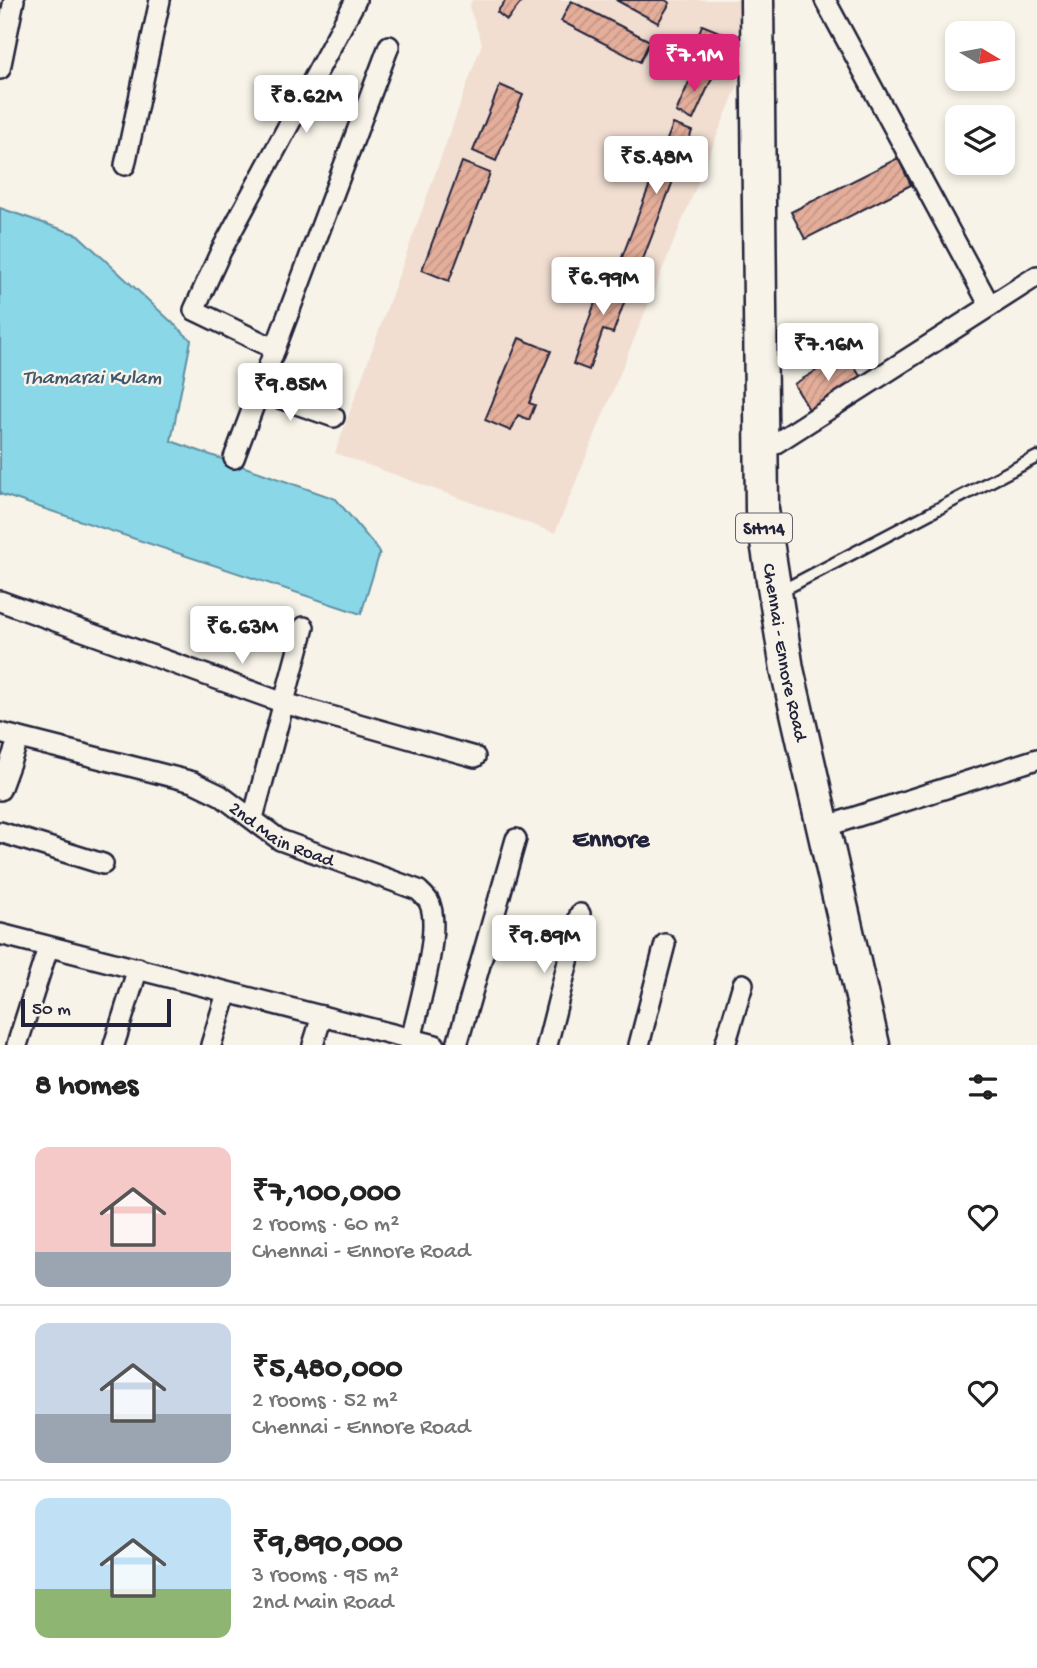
<!DOCTYPE html>
<meta charset="utf-8">
<style>
body{margin:0;font-family:"Gochi Hand",sans-serif;background:#f6f6f6;color:#222;height:100vh;display:flex;flex-direction:column;font-size:26px;white-space:nowrap}
*{box-sizing:border-box;margin:0}
p{font-size:23px;color:#767676}
.icon{flex:none;width:38px;height:38px;fill:none;stroke:currentColor;stroke-width:2;stroke-linecap:round;stroke-linejoin:round}
.map{position:relative;height:1045px;overflow:hidden}
.sheet{display:flex;flex-direction:column;background:#fff;flex:1}
.sheet>*{flex:none}
.needle{width:46px;rotate:100deg}
.buttons{position:absolute;left:945px;top:21px;display:grid;gap:14px}
.buttons a{display:grid;place-items:center;width:70px;height:70px;border-radius:14px;background:#fff;box-shadow:0 4px 10px #0003;font-size:35px}
.scale{position:absolute;left:21px;bottom:18px;width:150px;box-sizing:border-box;padding-left:7px;border:4px solid #22223b;border-top:0;font-size:19px;line-height:24px;white-space:nowrap;color:#22223b;-webkit-text-stroke:5px #f7f3e8;paint-order:stroke}
.price{position:absolute;translate:-50% -60px;padding:0 16px;border-radius:7px;background:#fff;color:#222;font-size:23px;line-height:46px;filter:drop-shadow(0 2px 4px #0008)}
.price::after{content:'';position:absolute;left:50%;top:42px;width:21px;height:16px;margin-left:-10px;background:inherit;clip-path:polygon(0 0,100% 0,50% 100%)}
.price.selected{background:#db2777;color:#fff}
ul{padding:0;list-style:none}
li{display:flex;align-items:center;gap:21px;height:175px;padding:0 35px}
li+li{border-top:2px solid #e0e0e0}
li span{display:grid;place-items:center;flex:none;width:196px;height:140px;border-radius:14px;color:#555}
li>.icon{margin-inline-start:auto}
span .icon{width:84px;height:84px;fill:#fffc;stroke-width:1}
li b{font-size:30px}
h2{display:flex;justify-content:space-between;align-items:center;height:84px;padding:0 35px;font-size:30px}
.map>svg:first-child{display:block}
.built{fill:#f1ded1}
.water{fill:#89d7e7;stroke:#608fa2;stroke-width:2}
.building{fill:url(#building-hatch);stroke:#22223b;stroke-width:2}
.lines{fill:none;stroke-linecap:round;stroke-linejoin:round}
.lane-casing{stroke:#22223b;stroke-width:15}
.street-casing{stroke:#22223b;stroke-width:24}
.primary-casing{stroke:#22223b;stroke-width:37}
.lane{stroke:#f7f3e8;stroke-width:10}
.street{stroke:#f7f3e8;stroke-width:19}
.primary{stroke:#f7f3e8;stroke-width:32}
.labels{text-anchor:middle;stroke-width:5;stroke-linejoin:round;paint-order:stroke}
.shield{fill:#f7f3e8;stroke:#62616f;stroke-width:2}
.shield-label{font-size:18px;font-weight:bold;fill:#22223b}
.street-label{font-size:19px;fill:#22223b;stroke:#f7f3e8}
.water-label{font-size:21px;font-style:italic;fill:#41586f;stroke:#f7f3e8}
.district-label{font-size:26px;font-weight:bold;fill:#22223b;stroke:#f7f3e8}
</style>
<div class="map">
<svg width="1037" height="1045" viewBox="0 0 1037 1045">
<defs>
<pattern id="building-hatch" width="6" height="6" patternUnits="userSpaceOnUse" patternTransform="scale(1.75)"><rect width="6" height="6" fill="#e4ae9a"/><path d="M-1 1l2-2M0 6l6-6M5 7l2-2" fill="none" stroke="#c39586"/></pattern>
</defs>
<rect width="100%" height="100%" fill="#f7f3e8"/>
<filter id="ink" filterUnits="userSpaceOnUse"><feTurbulence type="fractalNoise" baseFrequency=".0143" numOctaves="2"/><feDisplacementMap in="SourceGraphic" scale="14" xChannelSelector="R" yChannelSelector="G"/><feConvolveMatrix kernelMatrix="1 2 1 2 8 2 1 2 1" color-interpolation-filters="sRGB"/></filter>
<g filter="url(#ink)">
<path class="built" d="M472,0h271v72l-188,461 -220,-80 147,-410 -13,-36z"/>
<path class="water" d="M0,208l78,27 113,105 -20,101 165,58 44,53 -19,62 -361,-120z"/>
<g class="building">
<path d="M506,0h17l-16,20 -10,-8z"/>
<path d="M616,0h49l5,3 -12,20z"/>
<path d="M571,1l79,40 -10,21 -79,-41z"/>
<path d="M702,25l25,10 -13,36 -25,-10z"/>
<path d="M695,68l18,8 -20,44 -17,-8z"/>
<path d="M500,85l23,10 -27,66 -23,-10z"/>
<path d="M673,124l19,7 -52,136 -19,-7z"/>
<path d="M898,158l13,27 -106,54 -14,-27z"/>
<path d="M462,162l28,11 -41,108 -27,-11z"/>
<path d="M606,272l26,9 -19,52 -10,-3 -14,40 -16,-6z"/>
<path d="M519,338l32,13 -22,52 6,2 -6,15 -11,-5 -7,16 -26,-11z"/>
<path d="M846,353l17,28 -52,32 -17,-29z"/>
</g>
<g class="lines">
<defs>
<path id="lane" d="M781,591l256,-134"/>
<g id="street">
<path d="M825,0l165,306"/>
<path d="M0,69l14,-69"/>
<path d="M125,165l35,-165"/>
<path d="M275,349l-81,-39 27,-59 135,-251"/>
<path d="M259,391l75,26"/>
<path d="M762,452l275,-176"/>
<path d="M234,458l155,-412"/>
<path d="M0,601l284,102 191,54"/>
<path id="s1" d="M0,733l193,49 27,13 60,45 138,50c3,3 9,8 11,12 14,27 -13,112 -19,143"/>
<path d="M0,790l19,-52"/>
<path d="M253,818l51,-191"/>
<path d="M824,827l213,-68"/>
<path d="M0,832l103,32"/>
<path d="M0,934l435,111"/>
<path d="M17,1045l31,-97"/>
<path d="M114,1045l24,-77"/>
<path d="M211,1045l16,-52"/>
<path d="M313,1045l9,-29"/>
<path d="M457,1045l59,-206"/>
<path d="M547,1045l33,-131"/>
<path d="M639,1045l26,-101"/>
<path d="M725,1045l18,-61"/>
</g>
<g id="primary">
<path id="s2" d="M757,0l5,510 25,159 86,376"/>
</g>
</defs>
<use href="#lane" class="lane-casing"/>
<use href="#street" class="street-casing"/>
<use href="#primary" class="primary-casing"/>
<use href="#lane" class="lane"/>
<use href="#street" class="street"/>
<use href="#primary" class="primary"/>
</g>
</g>
<g class="labels">
<rect class="shield" x="736" y="513.5" width="56" height="29" rx="5"/>
<g class="shield-label">
<text x="764" y="534">SH114</text>
</g>
<g class="street-label">
<text dy="7" stroke="none"><textPath href="#s2" startOffset="654">Chennai - Ennore Road</textPath></text>
<text dy="7" stroke="none"><textPath href="#s1" startOffset="303">2nd Main Road</textPath></text>
</g>
<g class="water-label">
<text x="92" y="383">Thamarai Kulam</text>
</g>
<g class="district-label">
<text x="611" y="846">Ennore</text>
</g>
</g>
</svg>
<div class="buttons">
<a><svg class="needle" viewBox="-14 -14 28 28"><path d="M0-13l5 13h-10z" fill="#e53935"/><path d="M0 13l5-13h-10z" fill="#767676"/></svg></a>
<a><svg class="icon" aria-label="layers" viewBox="0 0 24 24"><path d="M12 4l9 5-9 5-9-5zM3 14l9 5 9-5"/></svg></a>
</div>
<div class="scale">50 m</div>
<b class="price selected" style="left:694px;top:94px">₹7.1M</b>
<b class="price" style="left:306px;top:135px">₹8.62M</b>
<b class="price" style="left:656px;top:196px">₹5.48M</b>
<b class="price" style="left:603px;top:317px">₹6.99M</b>
<b class="price" style="left:828px;top:383px">₹7.16M</b>
<b class="price" style="left:290px;top:423px">₹9.85M</b>
<b class="price" style="left:242px;top:666px">₹6.63M</b>
<b class="price" style="left:544px;top:975px">₹9.89M</b>
</div>
<section class="sheet">
<h2>8 homes<svg class="icon" aria-label="filters" viewBox="0 0 24 24"><path d="M4 7h16M4 17h16"/><circle cx="9" cy="7" r="2"/><circle cx="15" cy="17" r="2"/></svg></h2>
<ul>
<li><span style="background:linear-gradient(#f6c9c9 75%,#9aa5b1 0)"><svg class="icon" aria-label="home" viewBox="0 0 24 24"><path d="M3 11l9-7 9 7M6 9v11h12V9"/></svg></span><div><b>₹7,100,000</b><p>2 rooms · 60 m²</p><p>Chennai - Ennore Road</p></div><svg class="icon" aria-label="heart" viewBox="0 0 24 24"><path d="M12 20l-8-8c-3-5 5-10 8-4 3-6 11-1 8 4z"/></svg></li>
<li><span style="background:linear-gradient(#c9d6e8 65%,#9aa5b1 0)"><svg class="icon" aria-label="home" viewBox="0 0 24 24"><path d="M3 11l9-7 9 7M6 9v11h12V9"/></svg></span><div><b>₹5,480,000</b><p>2 rooms · 52 m²</p><p>Chennai - Ennore Road</p></div><svg class="icon" aria-label="heart" viewBox="0 0 24 24"><path d="M12 20l-8-8c-3-5 5-10 8-4 3-6 11-1 8 4z"/></svg></li>
<li><span style="background:linear-gradient(#bfe0f5 65%,#8fb573 0)"><svg class="icon" aria-label="home" viewBox="0 0 24 24"><path d="M3 11l9-7 9 7M6 9v11h12V9"/></svg></span><div><b>₹9,890,000</b><p>3 rooms · 95 m²</p><p>2nd Main Road</p></div><svg class="icon" aria-label="heart" viewBox="0 0 24 24"><path d="M12 20l-8-8c-3-5 5-10 8-4 3-6 11-1 8 4z"/></svg></li>
</ul>
</section>
